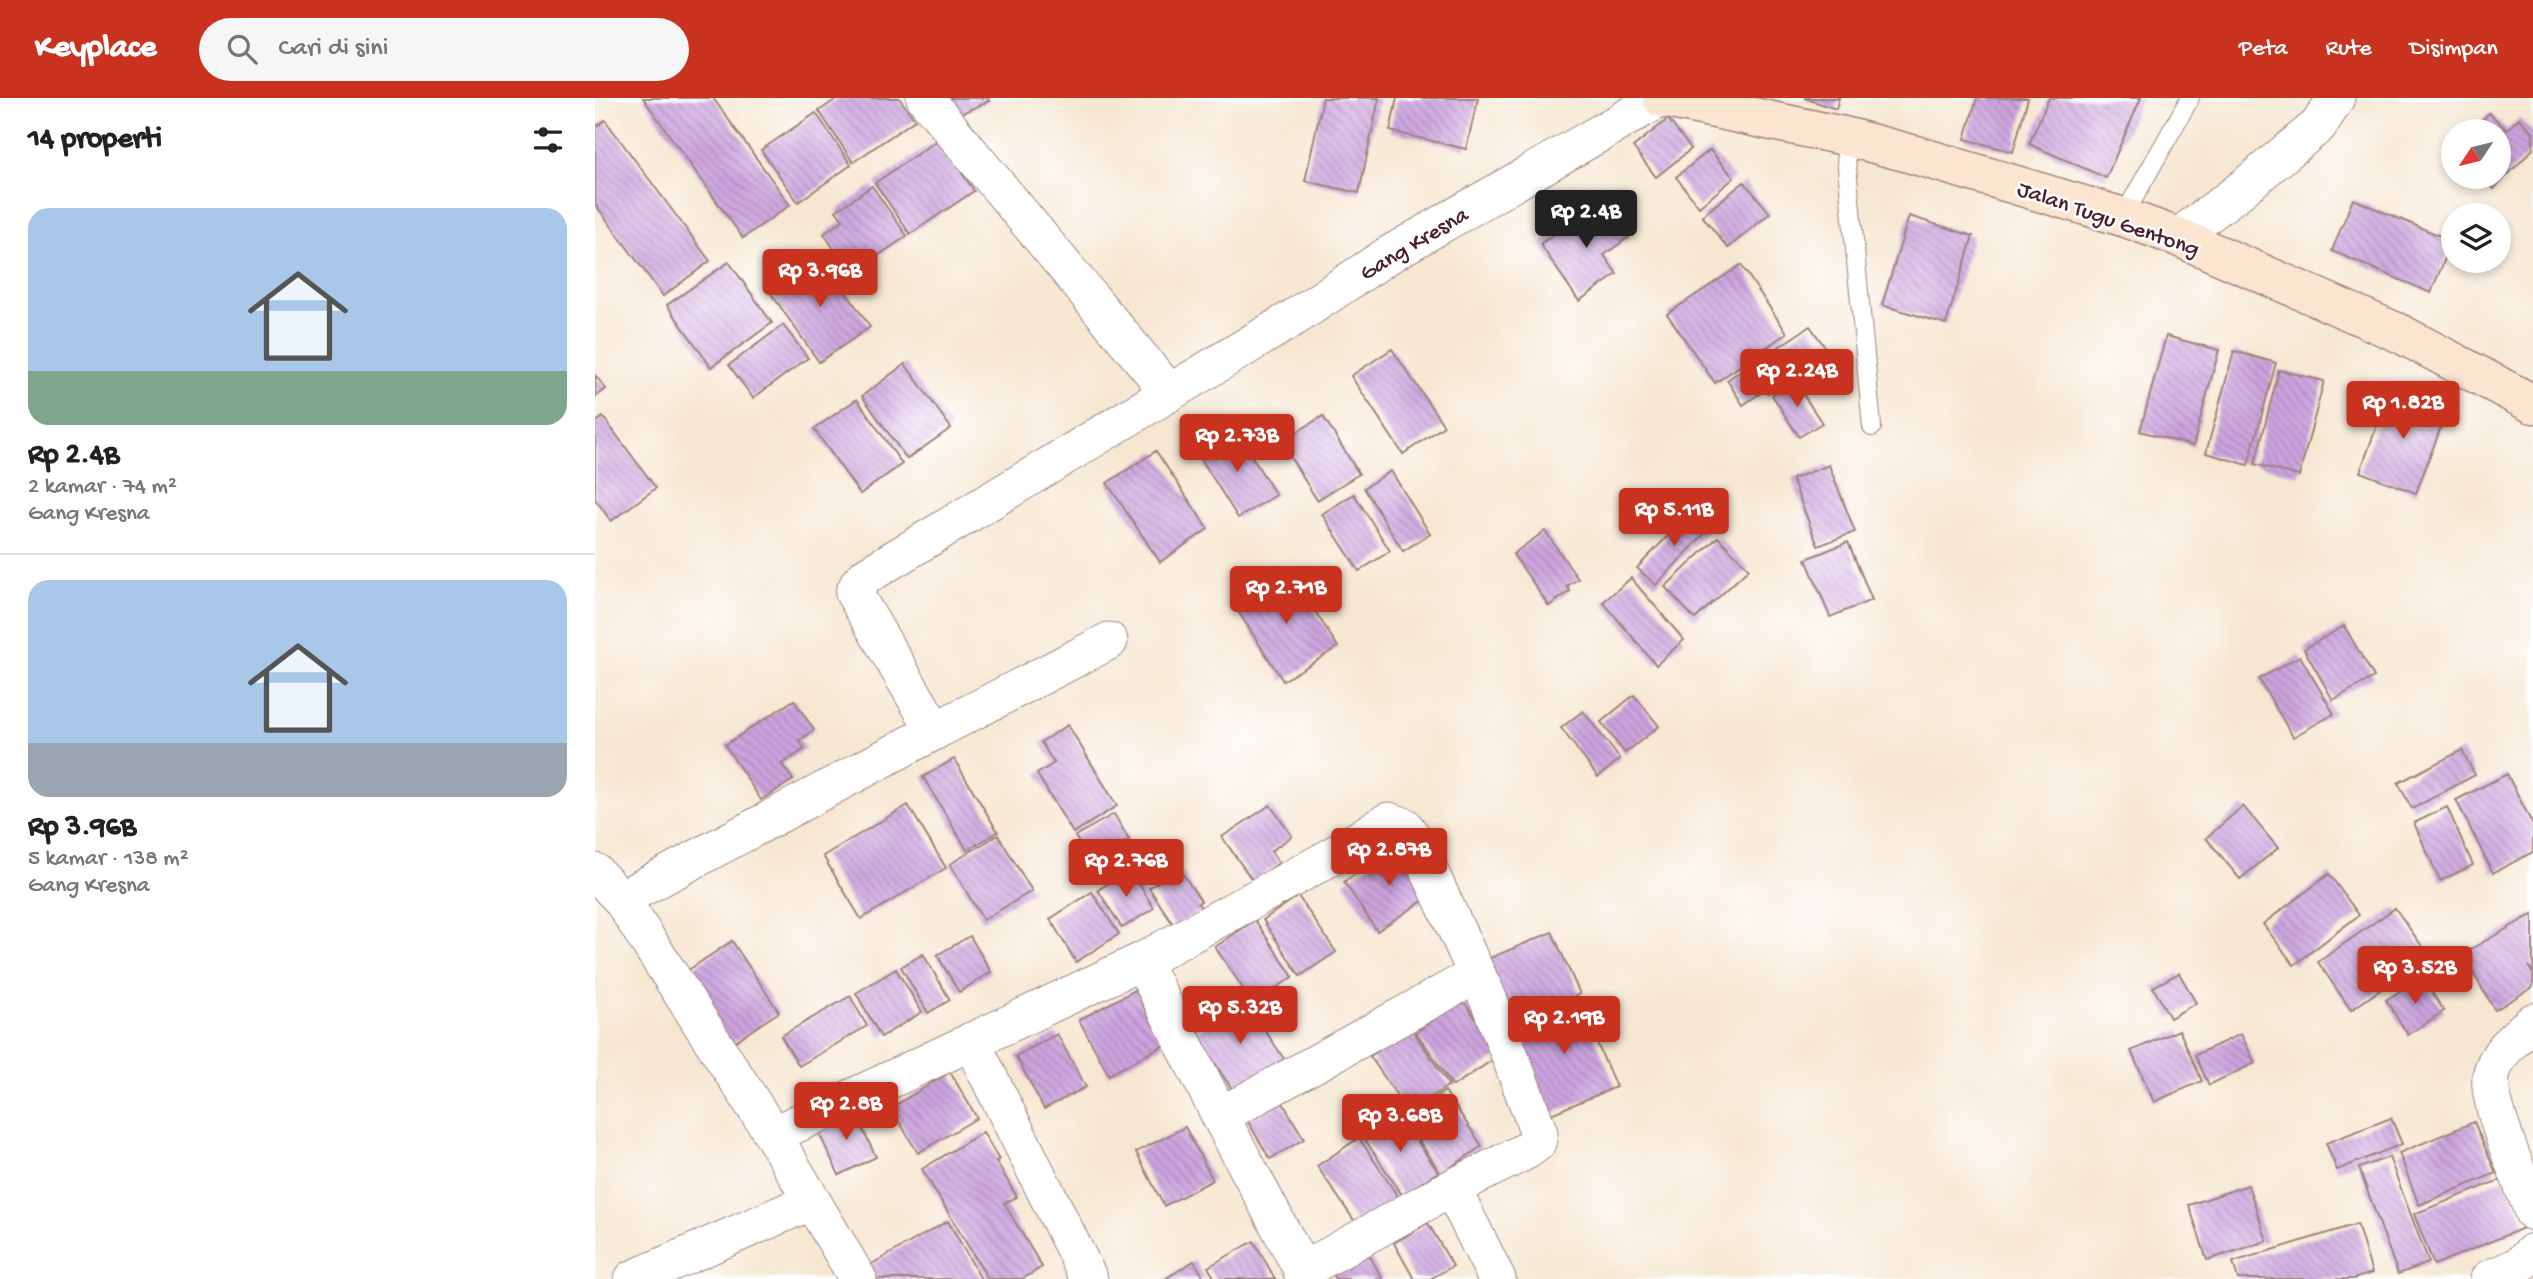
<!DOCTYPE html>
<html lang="id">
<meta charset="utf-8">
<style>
body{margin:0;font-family:"Gochi Hand",sans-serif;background:#f6f6f6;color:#222;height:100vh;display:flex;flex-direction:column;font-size:26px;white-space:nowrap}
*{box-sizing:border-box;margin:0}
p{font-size:23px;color:#767676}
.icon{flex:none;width:38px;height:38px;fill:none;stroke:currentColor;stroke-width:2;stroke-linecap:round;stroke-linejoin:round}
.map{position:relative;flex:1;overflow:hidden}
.drawer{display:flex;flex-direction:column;background:#fff;width:595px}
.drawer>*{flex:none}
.needle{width:46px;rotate:235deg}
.buttons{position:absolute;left:1846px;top:21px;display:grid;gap:14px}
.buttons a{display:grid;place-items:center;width:70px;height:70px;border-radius:50%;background:#fff;box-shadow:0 4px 10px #0003;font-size:35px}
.price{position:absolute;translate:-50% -60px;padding:0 16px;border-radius:7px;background:#c8321e;color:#fff;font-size:23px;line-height:46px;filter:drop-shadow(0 2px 4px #0008)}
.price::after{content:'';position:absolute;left:50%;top:42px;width:21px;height:16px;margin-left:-10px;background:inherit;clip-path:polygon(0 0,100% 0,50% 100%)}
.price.active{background:#222;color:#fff}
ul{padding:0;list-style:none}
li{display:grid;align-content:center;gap:14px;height:371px;padding:0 28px}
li+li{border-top:2px solid #e0e0e0}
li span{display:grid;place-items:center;height:217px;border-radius:21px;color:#555}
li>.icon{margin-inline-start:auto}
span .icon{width:126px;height:126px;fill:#fffc;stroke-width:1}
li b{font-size:30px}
h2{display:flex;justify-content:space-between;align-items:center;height:84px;padding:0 28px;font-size:30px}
header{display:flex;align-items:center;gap:42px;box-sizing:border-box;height:98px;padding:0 35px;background:#c8321e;color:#fff}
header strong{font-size:33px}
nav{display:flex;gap:38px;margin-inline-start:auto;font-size:24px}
.search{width:490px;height:63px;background:#f6f6f6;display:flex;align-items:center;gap:18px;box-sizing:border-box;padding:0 24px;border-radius:38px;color:#767676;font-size:26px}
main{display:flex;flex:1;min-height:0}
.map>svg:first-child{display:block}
.building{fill:url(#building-back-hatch)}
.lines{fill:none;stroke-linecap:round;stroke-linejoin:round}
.service-casing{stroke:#a0837e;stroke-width:20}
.minor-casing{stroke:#a0837e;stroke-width:39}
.secondary-casing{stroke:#a0837e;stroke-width:41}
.service{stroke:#fff;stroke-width:18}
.minor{stroke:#fff;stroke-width:37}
.secondary{stroke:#fce5d0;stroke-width:38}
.labels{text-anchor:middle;stroke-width:5;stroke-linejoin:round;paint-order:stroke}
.street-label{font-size:23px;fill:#4a1f2b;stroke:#fff}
</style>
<header>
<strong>Keyplace</strong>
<div class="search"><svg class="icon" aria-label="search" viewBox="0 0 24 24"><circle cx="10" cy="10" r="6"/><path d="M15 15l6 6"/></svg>Cari di sini</div>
<nav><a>Peta</a><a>Rute</a><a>Disimpan</a></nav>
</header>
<main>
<section class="drawer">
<h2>14 properti<svg class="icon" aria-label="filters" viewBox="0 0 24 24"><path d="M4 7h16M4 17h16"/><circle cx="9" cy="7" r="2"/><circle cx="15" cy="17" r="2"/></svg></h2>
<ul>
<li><span style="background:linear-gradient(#a9c7e8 75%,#7fa58c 0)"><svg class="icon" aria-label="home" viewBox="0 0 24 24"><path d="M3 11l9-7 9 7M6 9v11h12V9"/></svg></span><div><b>Rp 2.4B</b><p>2 kamar · 74 m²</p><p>Gang Kresna</p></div></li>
<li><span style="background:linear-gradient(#a9c7e8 75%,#9aa5b1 0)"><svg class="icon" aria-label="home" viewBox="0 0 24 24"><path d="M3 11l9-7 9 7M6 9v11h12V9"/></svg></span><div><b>Rp 3.96B</b><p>5 kamar · 138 m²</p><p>Gang Kresna</p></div></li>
</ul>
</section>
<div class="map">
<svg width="1938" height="1181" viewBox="0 0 1938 1181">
<defs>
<pattern id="building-back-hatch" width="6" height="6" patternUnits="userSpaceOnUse" patternTransform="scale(1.75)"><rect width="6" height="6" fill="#cca4df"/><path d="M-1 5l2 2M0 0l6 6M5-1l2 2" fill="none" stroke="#a885b5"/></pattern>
</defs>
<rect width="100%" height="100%" fill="#fff"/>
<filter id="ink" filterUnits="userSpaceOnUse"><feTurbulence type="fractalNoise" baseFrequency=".0143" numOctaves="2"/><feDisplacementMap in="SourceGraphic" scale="14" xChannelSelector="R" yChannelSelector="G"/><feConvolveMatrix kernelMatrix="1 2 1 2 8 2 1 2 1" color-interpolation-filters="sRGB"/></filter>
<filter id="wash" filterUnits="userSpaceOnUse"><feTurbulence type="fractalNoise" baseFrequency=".00686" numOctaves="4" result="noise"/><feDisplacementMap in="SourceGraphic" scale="28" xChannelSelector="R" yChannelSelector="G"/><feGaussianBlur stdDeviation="1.57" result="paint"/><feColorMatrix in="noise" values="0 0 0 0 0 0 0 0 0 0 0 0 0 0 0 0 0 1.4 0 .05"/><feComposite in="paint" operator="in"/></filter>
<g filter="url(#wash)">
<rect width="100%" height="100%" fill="#f6e7d2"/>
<g id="blocks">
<g class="building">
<path d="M48,0h70l77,107 -47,33z"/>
<path d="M243,0h61l16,22 -62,42 -34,-51z"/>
<path d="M355,0h38l1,3 -31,14z"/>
<path d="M728,0h56l-20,95 -54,-12z"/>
<path d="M802,0h81l-12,51 -76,-18z"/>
<path d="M1209,0h35l-3,11z"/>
<path d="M1382,0h51l-15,54 -48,-13z"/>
<path d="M1454,0h92l-35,80 -77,-34z"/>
<path d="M221,15l35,52 -53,37 -37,-52z"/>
<path d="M1894,15l18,17 12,-12 14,14v17l-39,40 -13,-12h18v-46h-28z"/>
<path d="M1073,21l23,30 -35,28 -23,-30z"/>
<path d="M10,22l105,141 -47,35 -68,-92v-76z"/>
<path d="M344,41l35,52 -64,43 -35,-51z"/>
<path d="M1115,52l24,28 -35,29 -23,-30z"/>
<path d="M1149,84l26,31 -42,35 -26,-32z"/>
<path d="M277,88l35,50 -56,38 -27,-40 19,-14 -7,-9z"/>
<path d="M1758,101l99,42 -21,52 -99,-42z"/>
<path d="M1009,102l25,37 -25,18 13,19 -38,27 -39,-57z"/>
<path d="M1314,118l64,20 -27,88 -64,-19z"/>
<path d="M226,158l49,71 -51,35 -49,-70z"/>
<path d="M134,164l43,61 -61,44 -44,-62z"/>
<path d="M1146,167l46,68 -72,50 -48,-69z"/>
<path d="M188,227l25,33 -55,40 -24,-33z"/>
<path d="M1215,228l19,27 -61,40 -18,-27z"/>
<path d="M1571,238l53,14 -26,96 -53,-15z"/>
<path d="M797,251l52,77 -41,28 -52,-78z"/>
<path d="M1639,253l42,12 -28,102 -42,-12z"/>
<path d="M310,266l46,64 -44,31 -45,-63z"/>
<path d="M1151,269l16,25 -19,13 -16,-25z"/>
<path d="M1684,272l45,11 -25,95 -44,-12z"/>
<path d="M0,277l11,14 -11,8z"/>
<path d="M1199,283l28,42 -23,14 -27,-42z"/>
<path d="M1795,292l57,21 -31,82 -56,-21z"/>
<path d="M262,301l45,65 -42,30 -46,-65z"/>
<path d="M728,318l36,58 -42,26 -36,-58z"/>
<path d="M8,319l53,71 -45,33 -16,-22v-76z"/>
<path d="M640,332l41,65 -38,23 -40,-64z"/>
<path d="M561,353l52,78 -48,33 -53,-79z"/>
<path d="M1234,367l26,67 -37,14 -26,-67z"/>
<path d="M796,373l39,63 -27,17 -39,-63z"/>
<path d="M759,396l36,57 -31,20 -37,-57z"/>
<path d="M1098,412l18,17 -55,58 -19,-17z"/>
<path d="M950,433l33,48 -11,7 3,5 -21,15 -36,-52z"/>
<path d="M1123,439l31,32 -54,50 -30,-32z"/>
<path d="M1253,444l24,58 -42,17 -24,-58z"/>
<path d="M694,473l49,76 -55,34 -49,-76z"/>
<path d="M1036,480l53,62 -28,25 -53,-63z"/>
<path d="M1749,528l30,51 -41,23 -29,-51z"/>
<path d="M1705,558l34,58 -41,23 -34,-58z"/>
<path d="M1039,597l25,31 -34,27 -24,-31z"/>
<path d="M199,602l20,30 -15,11 6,8 -23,15 11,16 -32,20 -36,-55z"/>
<path d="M988,613l37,48 -22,18 -37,-49z"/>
<path d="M473,627l49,81 -44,27 -36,-59 17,-11 -13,-21z"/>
<path d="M1867,652l13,25 -63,34 -14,-26z"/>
<path d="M359,661l44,73 -31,18 -44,-73z"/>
<path d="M1912,676l26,51v27l-40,21 -37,-73z"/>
<path d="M313,707l38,63 -85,51 -38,-63z"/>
<path d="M675,707l22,31 -21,15 8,12 -26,18 -31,-44z"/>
<path d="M1648,708l35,42 -38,31 -34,-41z"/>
<path d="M1852,709l26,58 -33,16 -26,-58z"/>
<path d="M519,716l15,26 -38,23 -16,-27z"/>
<path d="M403,737l34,56 -49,29 -33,-56z"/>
<path d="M805,746l33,50 -56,37 -33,-49z"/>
<path d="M584,770l22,33 -3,2 4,6 -27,18 -26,-39z"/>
<path d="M535,772l24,38 -32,20 -24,-38z"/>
<path d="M1734,776l30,41 -65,50 -31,-41z"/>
<path d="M497,794l27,42 -43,28 -26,-43z"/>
<path d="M703,798l38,56 -36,24 -37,-56z"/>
<path d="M1800,810l34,48 -78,54 -33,-48z"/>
<path d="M1938,816v58l-5,-6 5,8v13l-38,23 -33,-56z"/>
<path d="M660,822l38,57 -40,26 -38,-56z"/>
<path d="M957,834l28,62 -69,30 -28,-63z"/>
<path d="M375,838l21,36 -32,20 -22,-37z"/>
<path d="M137,843l47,71 -51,34 -47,-71z"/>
<path d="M328,856l27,46 -22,13 -27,-46z"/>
<path d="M301,871l26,43 -41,25 -25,-44z"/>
<path d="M1584,875l17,30 -26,15 -17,-31z"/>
<path d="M1827,879l22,34 -36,24 -22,-35z"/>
<path d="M540,892l29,55 -55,30 -30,-55z"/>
<path d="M255,898l17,30 -68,40 -18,-30z"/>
<path d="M982,899l39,90 -65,27 -40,-89z"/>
<path d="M650,902l39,59 -50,33 -39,-58z"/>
<path d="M868,902l37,55 -47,31 -37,-54z"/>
<path d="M816,930l38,57 -41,27 -38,-56z"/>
<path d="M1584,932l23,51 -48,21 -23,-51z"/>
<path d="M462,936l29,53 -42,22 -28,-53z"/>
<path d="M1646,936l14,29 -46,22 -14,-30z"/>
<path d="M355,974l27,46 -59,35 -27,-45z"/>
<path d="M850,993l37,55 -41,28 -37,-56z"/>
<path d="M686,1002l23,39 -34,20 -23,-39z"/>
<path d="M258,1011l23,48 -37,18 -23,-48z"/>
<path d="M802,1014l41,60 -36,23 -40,-60z"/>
<path d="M1796,1020l11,26 -65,26 -11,-27z"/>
<path d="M1879,1024l22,51 -77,32 -20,-52z"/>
<path d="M590,1029l28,53 -49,26 -28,-54z"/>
<path d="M388,1034l16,28 -3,1 21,36 -13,6 38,64 -20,12h-34l-66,-110z"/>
<path d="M764,1040l40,60 -41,28 -41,-60z"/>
<path d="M1794,1059l40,106 -31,11 -39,-106z"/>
<path d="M1910,1080l21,49 -92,38 -20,-51z"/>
<path d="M1653,1087l19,56 -60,19 -18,-55z"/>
<path d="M353,1123l33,58h-105l-8,-13z"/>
<path d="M833,1125l25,43 -23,13h-16l-20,-36z"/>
<path d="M1762,1126l15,49 -19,6h-115l-5,-17z"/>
<path d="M659,1143l21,38h-60l-7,-12z"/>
<path d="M771,1152l17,29h-47l-5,-9z"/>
<path d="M599,1163l11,18h-40z"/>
</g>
</g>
</g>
<g filter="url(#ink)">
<use href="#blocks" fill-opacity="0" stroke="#a0837e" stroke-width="2"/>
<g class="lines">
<defs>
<g id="service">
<path d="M1249,38l28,291"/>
<path d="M1528,119l67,-119"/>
</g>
<g id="minor">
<path d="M330,0l244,294"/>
<path d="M1583,139l60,-45 81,-67 17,-27"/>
<path d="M340,633l174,-90"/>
<path d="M0,774l26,27 152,236 85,144"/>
<path d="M26,801l314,-168 -81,-138 5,-10 7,-7 429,-259 95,-63 271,-156"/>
<path d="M547,863l78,155 87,163"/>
<path d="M1938,924c-16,13 -39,33 -42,55 -4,27 31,105 42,135"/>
<path d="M376,943l118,238"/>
<path d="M625,1018l256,-141"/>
<path d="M178,1037l369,-174 187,-103 59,-37 16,5 12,16 74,161 49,130 -2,10 -11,8 -82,41 -142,79"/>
<path d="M857,1090l45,91"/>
<path d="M38,1181l179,-78"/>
<path d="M1894,1181l29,-13 15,-14"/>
</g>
<path id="secondary" d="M1067,0l182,38 68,18 211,63 55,20 223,97 132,70"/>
</defs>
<use href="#service" class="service-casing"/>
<use href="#minor" class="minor-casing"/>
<use href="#secondary" class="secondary-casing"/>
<use href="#service" class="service"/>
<use href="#minor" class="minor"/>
<use href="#secondary" class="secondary"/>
</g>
</g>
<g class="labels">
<g class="street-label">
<text transform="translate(1514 119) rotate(19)" y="8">Jalan Tugu Gentong</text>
<text transform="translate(818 144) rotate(-31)" y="8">Gang Kresna</text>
</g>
</g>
</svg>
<div class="buttons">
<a><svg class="needle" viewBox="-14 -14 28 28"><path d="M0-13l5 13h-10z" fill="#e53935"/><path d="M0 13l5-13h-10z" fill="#767676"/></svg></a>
<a><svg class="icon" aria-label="layers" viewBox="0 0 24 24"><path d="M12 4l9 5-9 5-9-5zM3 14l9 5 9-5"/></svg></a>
</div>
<b class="price active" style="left:991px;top:152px">Rp 2.4B</b>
<b class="price" style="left:225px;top:211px">Rp 3.96B</b>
<b class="price" style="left:1202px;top:311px">Rp 2.24B</b>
<b class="price" style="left:1808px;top:343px">Rp 1.82B</b>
<b class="price" style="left:642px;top:376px">Rp 2.73B</b>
<b class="price" style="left:1079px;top:450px">Rp 5.11B</b>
<b class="price" style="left:691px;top:528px">Rp 2.71B</b>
<b class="price" style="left:794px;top:790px">Rp 2.87B</b>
<b class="price" style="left:531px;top:801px">Rp 2.76B</b>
<b class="price" style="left:1820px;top:908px">Rp 3.52B</b>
<b class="price" style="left:645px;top:948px">Rp 5.32B</b>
<b class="price" style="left:969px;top:958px">Rp 2.19B</b>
<b class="price" style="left:251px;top:1044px">Rp 2.8B</b>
<b class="price" style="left:805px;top:1056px">Rp 3.68B</b>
</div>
</main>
